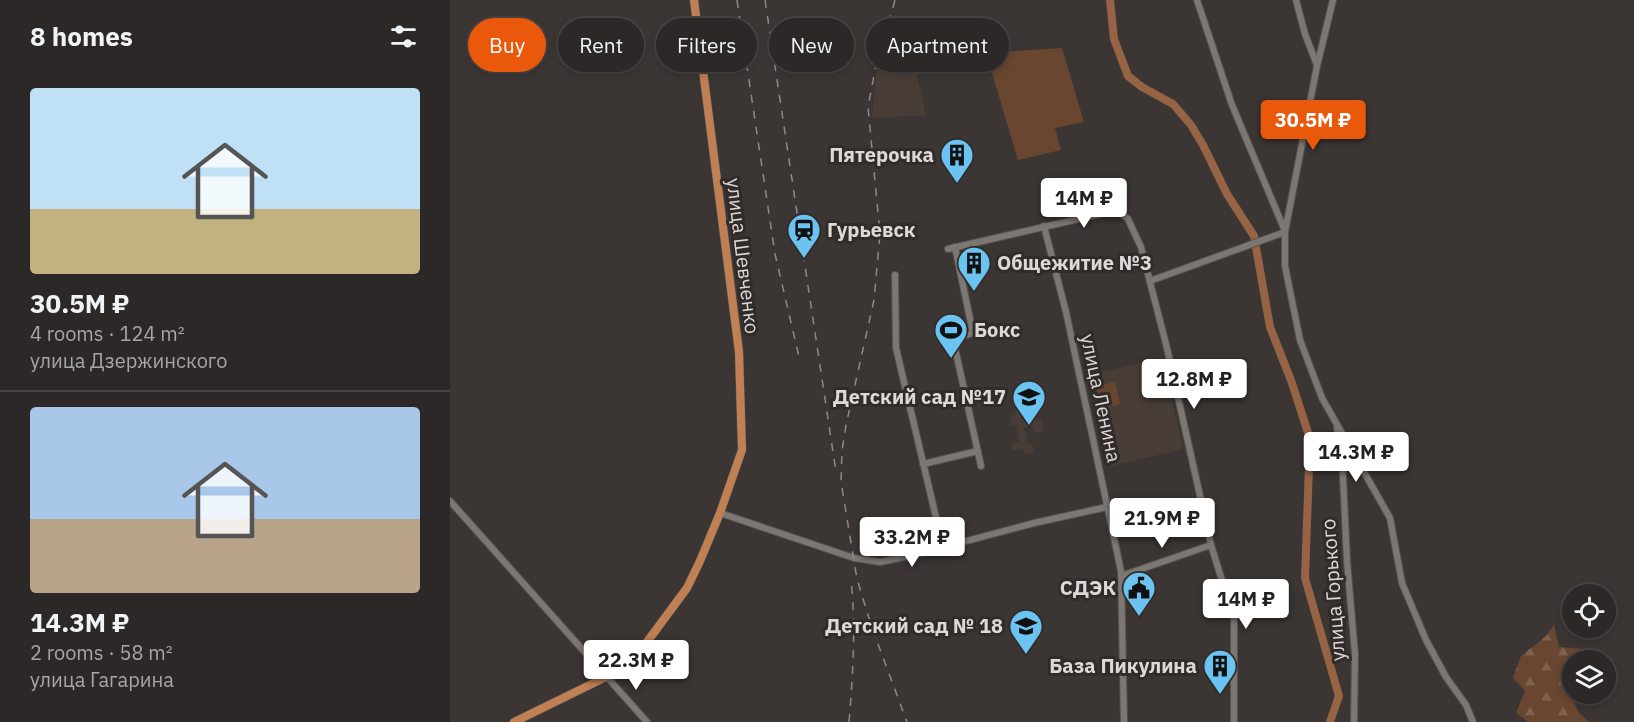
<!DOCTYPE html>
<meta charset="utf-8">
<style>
body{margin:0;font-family:"IBM Plex Sans",sans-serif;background:#383433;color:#f1f3f6;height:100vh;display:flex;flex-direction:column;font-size:22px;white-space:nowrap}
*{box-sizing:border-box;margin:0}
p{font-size:20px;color:#a6a6a7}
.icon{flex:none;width:33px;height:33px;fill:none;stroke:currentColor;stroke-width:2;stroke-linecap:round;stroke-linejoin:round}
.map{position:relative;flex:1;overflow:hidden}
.drawer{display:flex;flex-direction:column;background:#2c2827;width:450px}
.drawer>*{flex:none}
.banner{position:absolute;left:18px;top:18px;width:570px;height:54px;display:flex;gap:12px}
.fabs{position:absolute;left:1112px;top:584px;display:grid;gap:12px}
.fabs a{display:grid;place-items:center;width:54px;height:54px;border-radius:50%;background:#2c2827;box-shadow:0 3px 9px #0003,0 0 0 2px #484444;font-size:30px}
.price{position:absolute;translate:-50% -51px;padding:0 14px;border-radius:6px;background:#fff;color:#222;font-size:20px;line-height:39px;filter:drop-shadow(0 2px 3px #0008)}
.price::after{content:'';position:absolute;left:50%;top:36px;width:18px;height:14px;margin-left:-9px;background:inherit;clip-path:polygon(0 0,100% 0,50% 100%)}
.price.current{background:#ea580c;color:#fff}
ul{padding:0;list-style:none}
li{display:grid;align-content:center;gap:12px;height:318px;padding:0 30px}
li+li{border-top:2px solid #484444}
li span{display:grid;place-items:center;height:186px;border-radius:6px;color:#555}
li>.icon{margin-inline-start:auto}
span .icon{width:108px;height:108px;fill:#fffc;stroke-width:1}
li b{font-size:26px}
h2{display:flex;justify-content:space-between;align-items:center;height:72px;padding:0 30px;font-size:26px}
.chip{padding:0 21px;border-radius:27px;background:#2c2827;box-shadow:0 3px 9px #0003,0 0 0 2px #484444;font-size:21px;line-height:54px}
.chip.current{background:#ea580c;color:#fff}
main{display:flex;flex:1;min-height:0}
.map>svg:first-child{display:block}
.built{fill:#483e37}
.forest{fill:url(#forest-firs)}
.pitch{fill:#684630}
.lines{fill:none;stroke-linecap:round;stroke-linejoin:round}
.river{stroke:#966445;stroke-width:8}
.minor-casing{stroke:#565250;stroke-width:8}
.major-casing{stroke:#565250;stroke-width:9}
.minor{stroke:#7d7774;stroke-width:6}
.major{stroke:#c08053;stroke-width:8}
.rail{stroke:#8e8a88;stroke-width:1.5;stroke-dasharray:8 8;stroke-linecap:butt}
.labels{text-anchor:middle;stroke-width:6;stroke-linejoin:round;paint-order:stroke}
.poi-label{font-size:20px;font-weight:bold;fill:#dcd9d7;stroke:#312c2a;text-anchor:end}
.street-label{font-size:20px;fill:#dcd9d7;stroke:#312c2a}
</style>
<main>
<section class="drawer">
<h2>8 homes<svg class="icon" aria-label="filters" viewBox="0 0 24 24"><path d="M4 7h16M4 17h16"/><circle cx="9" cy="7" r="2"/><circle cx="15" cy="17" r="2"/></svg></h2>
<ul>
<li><span style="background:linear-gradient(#bfe0f5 65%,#c2b280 0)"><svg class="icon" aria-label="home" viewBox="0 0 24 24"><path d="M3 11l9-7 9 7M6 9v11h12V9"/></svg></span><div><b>30.5M ₽</b><p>4 rooms · 124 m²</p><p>улица Дзержинского</p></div></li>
<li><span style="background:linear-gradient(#a9c7e8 60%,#b9a48a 0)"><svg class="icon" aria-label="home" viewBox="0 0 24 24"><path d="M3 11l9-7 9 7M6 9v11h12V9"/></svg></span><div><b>14.3M ₽</b><p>2 rooms · 58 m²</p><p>улица Гагарина</p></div></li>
</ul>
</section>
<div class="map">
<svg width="1184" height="722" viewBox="0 0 1184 722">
<defs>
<pattern id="forest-firs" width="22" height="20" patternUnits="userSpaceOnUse" patternTransform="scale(1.5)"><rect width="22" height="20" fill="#684630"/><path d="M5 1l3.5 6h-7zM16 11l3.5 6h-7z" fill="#7d604d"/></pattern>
</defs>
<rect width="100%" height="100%" fill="#3b3634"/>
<g class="built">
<path d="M462,55l14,60 -54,3 5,-48 5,-4 3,-8z"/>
<path d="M712,358l21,91 -72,17 -21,-91z"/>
<path d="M574,397l2,8 -7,2 3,13 7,-2 -2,-8 8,-2 3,13 4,-1 2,11 -10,2 -1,-7 -9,2 4,16 4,-1 2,9 -10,2 -1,-6 -11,3 -1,-7 8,-3 -3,-16h-5l-2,-9 7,-2 -3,-15z"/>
</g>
<path class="forest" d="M1104,625l5,22 25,2 -1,6 31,4 -9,3v-2h-33v33h23l-2,9 -19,1 6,11 9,8h-61l-12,-9 9,-22 -12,-13 8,-22 25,-20z"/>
<g class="pitch">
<path d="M612,48l22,74 -29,6 6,22 -43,10 -32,-107z"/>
<path d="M665,382l5,22 -19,5 -5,-23z"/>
</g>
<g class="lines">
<path class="river" d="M660,0l4,39 14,37 14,11 31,17 18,21 12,20 24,49 27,42 16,91 22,56 18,56 -5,139 34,118 -9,26"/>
<defs>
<g id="minor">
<path d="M747,0l35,105 53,126"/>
<path d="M846,0l9,34 12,31"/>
<path d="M883,0l-16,66 -32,166v34l15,74 22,58 68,120 12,65 24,57 20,37 20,28 7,17"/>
<path d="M594,226l22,86 55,259 3,151"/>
<path d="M505,247l18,86 -20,6 28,127"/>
<path d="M498,249l165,-38 8,2 7,6 13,28 26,101 44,197 23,74v103"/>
<path d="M445,275l1,73 47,199"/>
<path d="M700,281l135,-49"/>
<path d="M887,428l5,28 5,105 8,93 -1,68"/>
<path d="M473,464l55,-13"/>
<path d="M0,501l197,221"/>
<path d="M270,513l134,45 26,4 34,-7 120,-32 73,-16"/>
<path d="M671,576l90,-31"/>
</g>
<path id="major" d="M64,722l92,-45 41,-35 40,-54 13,-27 20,-48 22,-63 -3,-98 -45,-352"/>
</defs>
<use href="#minor" class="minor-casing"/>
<use href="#major" class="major-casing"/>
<use href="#minor" class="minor"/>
<use href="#major" class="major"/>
<g class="rail">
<path d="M287,0l38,254 25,107"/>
<path d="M315,0l71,472"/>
<path d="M445,0l-20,70 -7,37 12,127 -6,66 -28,125 -4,26 -1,31 16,97 14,46 36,97"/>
<path d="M399,722c4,-48 7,-95 2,-143"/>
</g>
</g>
<defs>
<symbol id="building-pin" viewBox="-11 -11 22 30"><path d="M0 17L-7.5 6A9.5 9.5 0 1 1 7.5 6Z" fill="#6ac3f1" stroke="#312c2a"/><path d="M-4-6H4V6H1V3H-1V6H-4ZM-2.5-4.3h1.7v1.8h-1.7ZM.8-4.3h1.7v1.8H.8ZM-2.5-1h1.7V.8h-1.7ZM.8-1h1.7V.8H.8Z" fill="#111"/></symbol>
<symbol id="station-pin" viewBox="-11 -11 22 30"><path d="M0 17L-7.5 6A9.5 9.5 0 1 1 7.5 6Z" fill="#6ac3f1" stroke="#312c2a"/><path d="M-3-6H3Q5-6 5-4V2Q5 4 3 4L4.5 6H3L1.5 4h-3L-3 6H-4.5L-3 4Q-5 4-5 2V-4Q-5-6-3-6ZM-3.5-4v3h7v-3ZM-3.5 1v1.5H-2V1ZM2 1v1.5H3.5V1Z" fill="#111"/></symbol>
<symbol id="stadium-pin" viewBox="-11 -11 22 30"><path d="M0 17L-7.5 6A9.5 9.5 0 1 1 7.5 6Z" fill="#6ac3f1" stroke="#312c2a"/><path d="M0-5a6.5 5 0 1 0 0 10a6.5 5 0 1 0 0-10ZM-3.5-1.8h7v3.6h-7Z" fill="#111"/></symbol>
<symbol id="school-pin" viewBox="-11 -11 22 30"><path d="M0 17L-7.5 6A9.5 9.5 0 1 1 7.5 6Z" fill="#6ac3f1" stroke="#312c2a"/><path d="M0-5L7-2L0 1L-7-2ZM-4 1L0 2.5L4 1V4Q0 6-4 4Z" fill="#111"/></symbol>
<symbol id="civic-pin" viewBox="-11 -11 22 30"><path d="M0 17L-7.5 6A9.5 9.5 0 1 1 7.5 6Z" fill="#6ac3f1" stroke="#312c2a"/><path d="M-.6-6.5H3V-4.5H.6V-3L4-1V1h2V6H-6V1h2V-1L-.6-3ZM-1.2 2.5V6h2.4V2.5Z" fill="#111"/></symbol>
</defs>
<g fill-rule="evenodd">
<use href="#building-pin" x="488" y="136" width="38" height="52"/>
<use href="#station-pin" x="335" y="211" width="38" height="52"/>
<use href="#building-pin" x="505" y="244" width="38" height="52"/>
<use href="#stadium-pin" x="482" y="311" width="38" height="52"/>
<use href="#school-pin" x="560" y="378" width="38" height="52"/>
<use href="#civic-pin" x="670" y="569" width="38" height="52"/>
<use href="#school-pin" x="557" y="607" width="38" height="52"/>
<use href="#building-pin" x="751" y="647" width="38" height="52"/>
</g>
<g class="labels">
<g class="poi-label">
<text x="484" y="162">Пятерочка</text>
<text x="377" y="237" text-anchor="start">Гурьевск</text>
<text x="547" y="270" text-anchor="start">Общежитие №3</text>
<text x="524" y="337" text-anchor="start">Бокс</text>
<text x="556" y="404">Детский сад №17</text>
<text x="666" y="595">СДЭК</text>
<text x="553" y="633">Детский сад № 18</text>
<text x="747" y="673">База Пикулина</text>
</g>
<g class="street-label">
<text transform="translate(293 256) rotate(83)" y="7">улица Шевченко</text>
<text transform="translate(651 398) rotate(78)" y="7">улица Ленина</text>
<text transform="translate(883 590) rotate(-94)" y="7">улица Горького</text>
</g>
</g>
</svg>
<div class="fabs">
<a><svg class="icon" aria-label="locate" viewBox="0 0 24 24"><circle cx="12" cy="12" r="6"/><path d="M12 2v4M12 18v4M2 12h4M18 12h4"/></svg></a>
<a><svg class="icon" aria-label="layers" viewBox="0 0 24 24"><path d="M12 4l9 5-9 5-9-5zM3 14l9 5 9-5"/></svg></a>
</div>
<b class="price current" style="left:863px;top:151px">30.5M ₽</b>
<b class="price" style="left:634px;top:229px">14M ₽</b>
<b class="price" style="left:744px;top:410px">12.8M ₽</b>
<b class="price" style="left:906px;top:483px">14.3M ₽</b>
<b class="price" style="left:712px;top:549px">21.9M ₽</b>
<b class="price" style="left:462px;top:568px">33.2M ₽</b>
<b class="price" style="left:796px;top:630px">14M ₽</b>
<b class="price" style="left:186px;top:691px">22.3M ₽</b>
<div class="banner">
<a class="chip current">Buy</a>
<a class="chip">Rent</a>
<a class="chip">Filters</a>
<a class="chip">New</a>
<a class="chip">Apartment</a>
</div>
</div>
</main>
